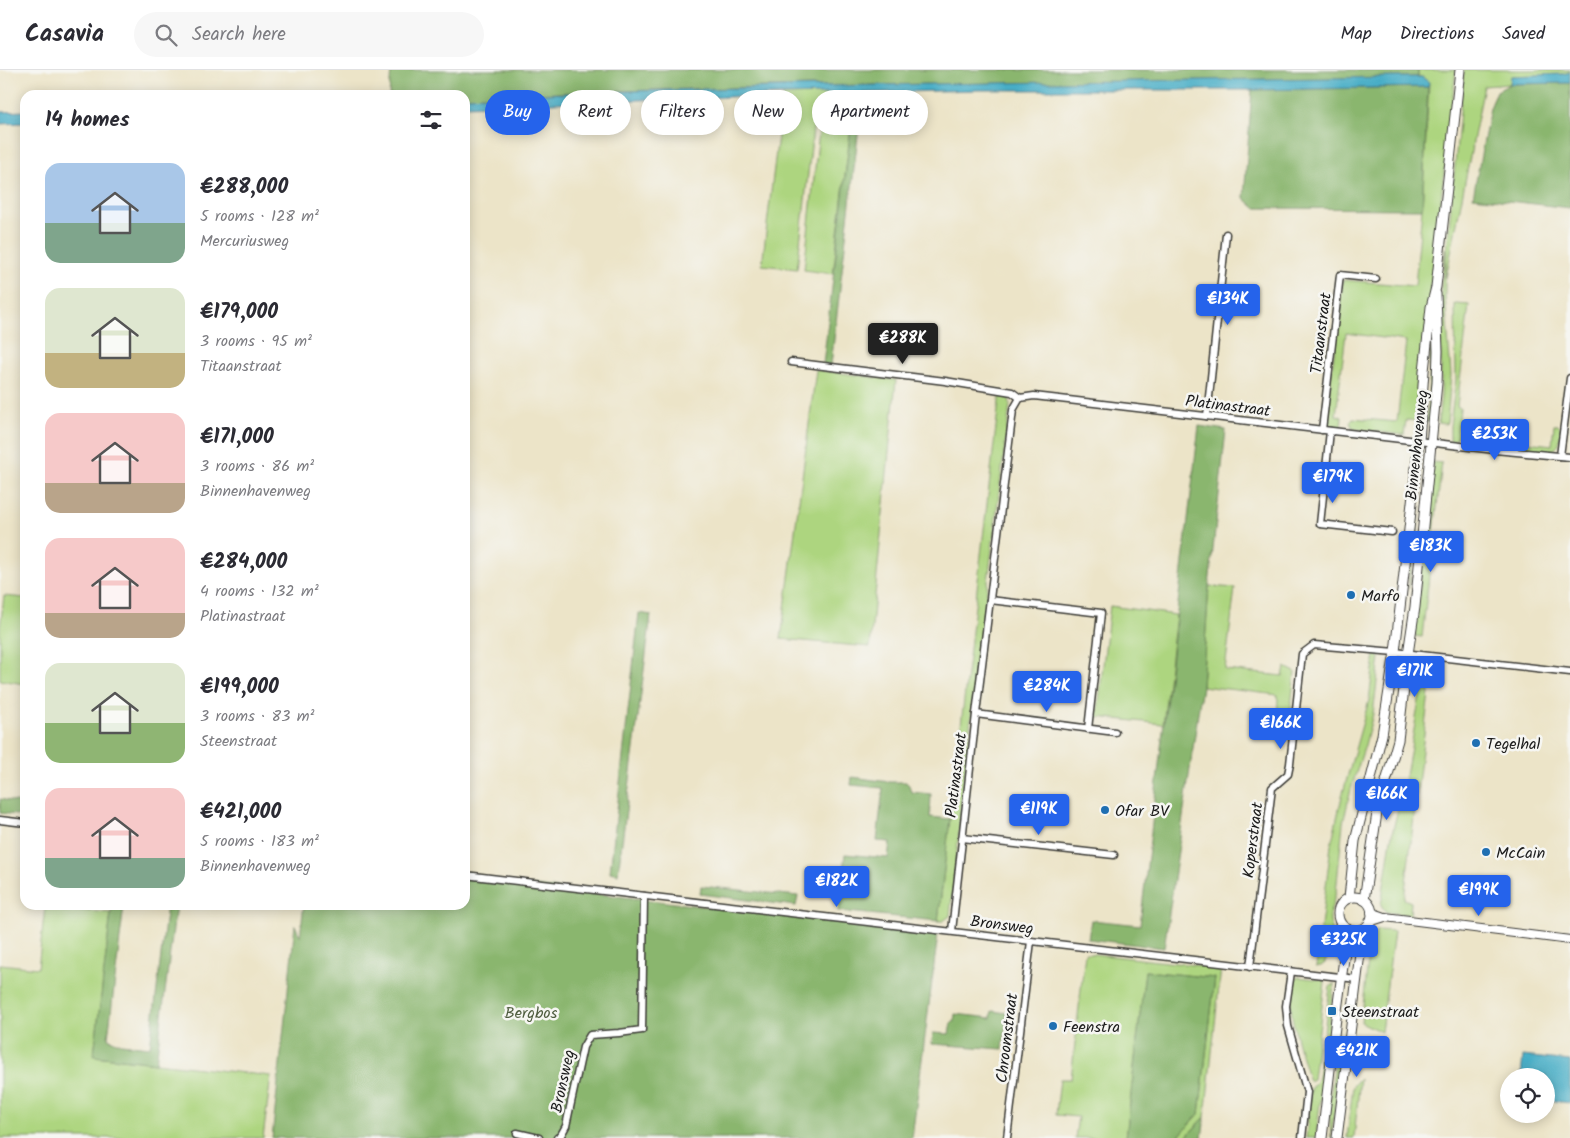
<!DOCTYPE html>
<meta charset="utf-8">
<style>
body{margin:0;font-family:Kalam,sans-serif;background:#f7f7f7;color:#2b2b33;height:100vh;display:flex;flex-direction:column;font-size:19px;white-space:nowrap}
*{box-sizing:border-box;margin:0}
p{font-size:16px;color:#7c7c81}
.icon{flex:none;width:28px;height:28px;fill:none;stroke:currentColor;stroke-width:2;stroke-linecap:round;stroke-linejoin:round}
.map{position:relative;flex:1;overflow:hidden}
.panel{position:absolute;left:20px;top:20px;width:450px;height:820px;display:flex;flex-direction:column;background:#fff;border-radius:15px;box-shadow:0 2px 12px #0003}
.panel>*{flex:none}
.banner{position:absolute;left:485px;top:20px;width:475px;height:45px;display:flex;gap:10px}
.buttons{position:absolute;left:1500px;top:998px;display:grid;gap:10px}
.buttons a{display:grid;place-items:center;width:55px;height:55px;border-radius:50%;background:#fff;box-shadow:0 2px 12px #0003;font-size:25px}
.price{position:absolute;translate:-50% -42px;padding:0 11px;border-radius:5px;background:#2563eb;color:#fff;font-size:16px;line-height:32px;filter:drop-shadow(0 1px 2px #0008)}
.price::after{content:'';position:absolute;left:50%;top:30px;width:15px;height:11px;margin-left:-8px;background:inherit;clip-path:polygon(0 0,100% 0,50% 100%)}
.price.on{background:#222;color:#fff}
ul{padding:0;list-style:none}
li{display:flex;align-items:center;gap:15px;height:125px;padding:0 25px}
li span{display:grid;place-items:center;flex:none;width:140px;height:100px;border-radius:15px;color:#555}
li>.icon{margin-inline-start:auto}
span .icon{width:60px;height:60px;fill:#fffc;stroke-width:1}
li b{font-size:21px}
h2{display:flex;justify-content:space-between;align-items:center;height:60px;padding:0 25px;font-size:21px}
.tag{padding:0 18px;border-radius:22px;background:#fff;box-shadow:0 2px 12px #0003;font-size:18px;line-height:45px}
.tag.on{background:#2563eb;color:#fff}
header{display:flex;align-items:center;gap:30px;box-sizing:border-box;height:70px;padding:0 25px;background:#fff;border-bottom:1px solid #e1e1e2}
header strong{font-size:24px}
nav{display:flex;gap:28px;margin-inline-start:auto;font-size:18px}
.search{width:350px;height:45px;background:#f7f7f7;display:flex;align-items:center;gap:12px;box-sizing:border-box;padding:0 18px;border-radius:28px;color:#7c7c81;font-size:19px}
.map>svg:first-child{display:block}
.green{fill:#add57f;stroke:#64784e}
.forest{fill:#8ab66e;stroke:#536945}
.water{fill:#47adc6;stroke:#326471}
.lines{fill:none;stroke-linecap:round;stroke-linejoin:round}
.minor-casing{stroke:#3b3a36;stroke-width:9}
.tertiary-casing{stroke:#3b3a36;stroke-width:10}
.secondary-casing{stroke:#3b3a36;stroke-width:11}
.minor{stroke:#fff;stroke-width:6}
.tertiary{stroke:#fff;stroke-width:8}
.secondary{stroke:#fff;stroke-width:9}
.poi-dot{fill:#1f6fb2;stroke:#f6f6f2;stroke-width:2}
.labels{text-anchor:middle;stroke-width:5;stroke-linejoin:round;paint-order:stroke}
.street-label{font-size:16px;fill:#1c1c1c;stroke:#f6f6f2}
.poi-label{font-size:16px;fill:#1c1c1c;stroke:#f6f6f2;text-anchor:start}
.park-label{font-size:16px;fill:#4f5d3f;stroke:#f6f6f2}
</style>
<header>
<strong>Casavia</strong>
<div class="search"><svg class="icon" aria-label="search" viewBox="0 0 24 24"><circle cx="10" cy="10" r="6"/><path d="M15 15l6 6"/></svg>Search here</div>
<nav><a>Map</a><a>Directions</a><a>Saved</a></nav>
</header>
<div class="map">
<svg width="1570" height="1068" viewBox="0 0 1570 1068">
<rect width="100%" height="100%" fill="#f6f6f2"/>
<filter id="ink" filterUnits="userSpaceOnUse"><feTurbulence type="fractalNoise" baseFrequency=".02" numOctaves="2"/><feDisplacementMap in="SourceGraphic" scale="10" xChannelSelector="R" yChannelSelector="G"/><feConvolveMatrix kernelMatrix="1 2 1 2 8 2 1 2 1" color-interpolation-filters="sRGB"/></filter>
<filter id="wash" filterUnits="userSpaceOnUse"><feTurbulence type="fractalNoise" baseFrequency=".0096" numOctaves="4" result="noise"/><feDisplacementMap in="SourceGraphic" scale="20" xChannelSelector="R" yChannelSelector="G"/><feGaussianBlur stdDeviation="1.12" result="paint"/><feColorMatrix in="noise" values="0 0 0 0 0 0 0 0 0 0 0 0 0 0 0 0 0 1.4 0 .05"/><feComposite in="paint" operator="in"/></filter>
<g filter="url(#wash)">
<rect width="100%" height="100%" fill="#ece4c8"/>
<g class="green">
<path d="M1418,0h38l-33,283 -5,68 -12,-1 -2,15 -51,-6 -3,-7 3,-4 44,4 9,-81 -60,-8 -10,82 6,2 -1,11 -16,-2 18,-146 72,6 7,-77 7,-126 -7,-6h-4z"/>
<path d="M1464,0h106v2l-7,2 -52,2 -1,8 -26,2 -38,192v-20z"/>
<path d="M855,23l-22,181 -29,-4 18,-166h-6l-19,165 -35,-4 21,-170z"/>
<path d="M1445,178v48l6,79 -4,48 -2,1 -7,-1 3,-28v-109z"/>
<path d="M1455,234l14,1 -12,101 3,2 -3,29 -4,4 -3,-1v-14l6,-47z"/>
<path d="M1432,252l5,21 -6,79h-5l3,-29z"/>
<path d="M816,300l80,10 -26,267 -89,-8z"/>
<path d="M1000,323l9,3 1,9 -39,313 -21,198 -7,5h-5z"/>
<path d="M1554,355h4l3,3c-1,6 0,16 -5,20 -5,7 -29,2 -36,0l-3,-7 35,4z"/>
<path d="M1433,392l9,1 -20,174 -7,-1 1,-15z"/>
<path d="M1418,422l-1,39 -8,58v-32z"/>
<path d="M1209,516l26,2 -10,82 58,6 2,-9 10,5 -6,51 -12,2 1,-30 -76,-9z"/>
<path d="M4,526l21,2v86l-25,-4v-51z"/>
<path d="M1110,536l66,9 -13,109 -66,-7z"/>
<path d="M1375,584l5,3 -7,57 -8,31 -14,44 -8,34 -7,69 -6,21v9l2,6 -5,29 -2,6 -4,3 -5,1 15,-122 11,-49 27,-96z"/>
<path d="M1426,589l7,1 -29,239 7,3 -1,13 -24,-3 -5,-7 10,-66 17,-74z"/>
<path d="M45,837l66,6 -17,143 177,20 -8,62h-263v-174l38,4z"/>
<path d="M1377,860l17,1 -13,101 -20,-10 10,-86 3,-1z"/>
<path d="M1085,883l136,15 -16,149 -20,21h-8l22,-24 16,-136 -70,-7 -19,167h-51l3,-21 -22,-2 4,-36h11z"/>
<path d="M1298,907l26,3 1,2 -12,97 -4,2c-6,-22 -30,-86 -11,-104z"/>
<path d="M1334,913l-18,155h-10l5,-50 5,-6 2,-5 12,-90z"/>
<path d="M1337,976l4,17 -10,75 -2,-31z"/>
<path d="M1360,1008l-6,60h-7l6,-52z"/>
</g>
<g class="forest">
<path d="M391,0h1027v7l-608,9 -230,6 -115,5v-2h-76z"/>
<path d="M1570,13v125l-97,-11 17,-89 7,-17 13,-7z"/>
<path d="M1428,17l-6,122 -167,-1 -11,-10 8,-108z"/>
<path d="M863,22l-32,273 -8,-1 32,-271z"/>
<path d="M1199,356l27,4 -17,156 -7,100 -38,262 -76,-9 3,-19 49,5z"/>
<path d="M639,543l12,2 -33,259 -8,-2z"/>
<path d="M852,707l37,5h17l3,3 2,7 20,2 -1,23 20,2 -12,102 -100,-10 7,-57 43,4 2,-16 -13,-1 6,-53 -32,-3z"/>
<path d="M0,729l25,5v12l-25,-3z"/>
<path d="M465,807l150,19 323,38 -26,204h-640l23,-213 5,11 4,-31h161z"/>
<path d="M701,816l97,10 -2,10 -96,-12z"/>
<path d="M112,835h12l-16,133 13,6 29,3 17,-142h9l-20,158 -62,-7v-2z"/>
<path d="M1145,901l70,7 -16,136 -22,24h-51z"/>
<path d="M992,941l15,2 -4,36 -71,-5 1,-11 16,1 2,-11 3,-1 1,-8 36,4z"/>
<path d="M1205,1047l-3,21h-17z"/>
</g>
<g class="water">
<path d="M1570,2v11l-60,1 1,-8 52,-2z"/>
<path d="M1397,7h25l7,5 -1,5 -176,3h-274l-195,5 -318,11v-9c310,-13 621,-15 932,-20z"/>
<path d="M25,41v12l-25,1v-12z"/>
<path d="M1523,986l47,5v42l-24,-3v-24h-25z"/>
</g>
</g>
<g filter="url(#ink)">
<g class="lines">
<defs>
<g id="minor">
<path d="M791,292l154,19 67,11 8,6"/>
<path d="M1207,346l19,-182"/>
<path d="M1322,360l18,-155 36,4"/>
<path d="M1330,361l-10,93 72,8"/>
<path d="M1560,386l10,-78"/>
<path d="M990,530l111,13 -13,116"/>
<path d="M976,644l139,18"/>
<path d="M0,750l25,3"/>
<path d="M962,768l152,17"/>
<path d="M465,805l892,104"/>
<path d="M952,861l24,-217 37,-304 7,-12 14,-2 461,54 75,7"/>
<path d="M1250,897l22,-179 16,-14 2,-10 12,-110 12,-9 81,7 175,20"/>
<path d="M1291,902l-5,34 2,20 19,66 -5,46"/>
<path d="M517,1063l22,5"/>
<path d="M557,1068l4,-3 5,-9 17,-79 7,-12 29,-2 23,-3 2,-134"/>
<path d="M1007,1068l24,-197"/>
</g>
<g id="tertiary">
<path d="M1371,842l14,5 185,23"/>
<path d="M1369,852l16,-5"/>
</g>
<g id="secondary">
<circle cx="1355" cy="844" r="17"/>
<path d="M1349,828l6,-57 27,-106 13,-83 24,-211 5,-70 7,-64 5,-20 24,-217"/>
<path d="M1364,830l13,-87 21,-73 10,-86 7,-47 22,-224 1,-32 -2,-57"/>
<path d="M1322,1068l14,-120 12,-89"/>
<path d="M1337,1068l26,-209"/>
</g>
</defs>
<use href="#minor" class="minor-casing"/>
<use href="#tertiary" class="tertiary-casing"/>
<use href="#secondary" class="secondary-casing"/>
<use href="#minor" class="minor"/>
<use href="#tertiary" class="tertiary"/>
<use href="#secondary" class="secondary"/>
</g>
</g>
<g class="poi-dot">
<circle cx="1351" cy="525" r="5"/>
<circle cx="1476" cy="673" r="5"/>
<circle cx="1105" cy="740" r="5"/>
<circle cx="1486" cy="782" r="5"/>
<rect x="1327" y="936" width="10" height="10" rx="2.5"/>
<circle cx="1053" cy="956" r="5"/>
</g>
<g class="labels">
<g class="street-label">
<text transform="translate(1320 263) rotate(-83)" y="6">Titaanstraat</text>
<text transform="translate(1228 335) rotate(7)" y="6">Platinastraat</text>
<text transform="translate(1416 375) rotate(-84)" y="6">Binnenhavenweg</text>
<text transform="translate(955 705) rotate(-83)" y="6">Platinastraat</text>
<text transform="translate(1252 770) rotate(-83)" y="6">Koperstraat</text>
<text transform="translate(1002 854) rotate(7)" y="6">Bronsweg</text>
<text transform="translate(1006 968) rotate(-83)" y="6">Chroomstraat</text>
<text transform="translate(562 1011) rotate(-78)" y="6">Bronsweg</text>
</g>
<g class="poi-label">
<text x="1361" y="531">Marfo</text>
<text x="1486" y="679">Tegelhal</text>
<text x="1115" y="746">Ofar BV</text>
<text x="1496" y="788">McCain</text>
<text x="1342" y="947">Steenstraat</text>
<text x="1063" y="962">Feenstra</text>
</g>
<g class="park-label">
<text x="531" y="948">Bergbos</text>
</g>
</g>
</svg>
<div class="buttons">
<a><svg class="icon" aria-label="locate" viewBox="0 0 24 24"><circle cx="12" cy="12" r="6"/><path d="M12 2v4M12 18v4M2 12h4M18 12h4"/></svg></a>
</div>
<b class="price" style="left:1228px;top:256px">€134K</b>
<b class="price on" style="left:903px;top:295px">€288K</b>
<b class="price" style="left:1495px;top:391px">€253K</b>
<b class="price" style="left:1333px;top:434px">€179K</b>
<b class="price" style="left:1431px;top:503px">€183K</b>
<b class="price" style="left:1415px;top:628px">€171K</b>
<b class="price" style="left:1047px;top:643px">€284K</b>
<b class="price" style="left:1281px;top:680px">€166K</b>
<b class="price" style="left:1387px;top:751px">€166K</b>
<b class="price" style="left:1039px;top:766px">€119K</b>
<b class="price" style="left:837px;top:838px">€182K</b>
<b class="price" style="left:1479px;top:847px">€199K</b>
<b class="price" style="left:1344px;top:897px">€325K</b>
<b class="price" style="left:1357px;top:1008px">€421K</b>
<div class="banner">
<a class="tag on">Buy</a>
<a class="tag">Rent</a>
<a class="tag">Filters</a>
<a class="tag">New</a>
<a class="tag">Apartment</a>
</div>
<section class="panel">
<h2>14 homes<svg class="icon" aria-label="filters" viewBox="0 0 24 24"><path d="M4 7h16M4 17h16"/><circle cx="9" cy="7" r="2"/><circle cx="15" cy="17" r="2"/></svg></h2>
<ul>
<li><span style="background:linear-gradient(#a9c7e8 60%,#7fa58c 0)"><svg class="icon" aria-label="home" viewBox="0 0 24 24"><path d="M3 11l9-7 9 7M6 9v11h12V9"/></svg></span><div><b>€288,000</b><p>5 rooms · 128 m²</p><p>Mercuriusweg</p></div></li>
<li><span style="background:linear-gradient(#dfe7d0 65%,#c2b280 0)"><svg class="icon" aria-label="home" viewBox="0 0 24 24"><path d="M3 11l9-7 9 7M6 9v11h12V9"/></svg></span><div><b>€179,000</b><p>3 rooms · 95 m²</p><p>Titaanstraat</p></div></li>
<li><span style="background:linear-gradient(#f6c9c9 70%,#b9a48a 0)"><svg class="icon" aria-label="home" viewBox="0 0 24 24"><path d="M3 11l9-7 9 7M6 9v11h12V9"/></svg></span><div><b>€171,000</b><p>3 rooms · 86 m²</p><p>Binnenhavenweg</p></div></li>
<li><span style="background:linear-gradient(#f6c9c9 75%,#b9a48a 0)"><svg class="icon" aria-label="home" viewBox="0 0 24 24"><path d="M3 11l9-7 9 7M6 9v11h12V9"/></svg></span><div><b>€284,000</b><p>4 rooms · 132 m²</p><p>Platinastraat</p></div></li>
<li><span style="background:linear-gradient(#dfe7d0 60%,#8fb573 0)"><svg class="icon" aria-label="home" viewBox="0 0 24 24"><path d="M3 11l9-7 9 7M6 9v11h12V9"/></svg></span><div><b>€199,000</b><p>3 rooms · 83 m²</p><p>Steenstraat</p></div></li>
<li><span style="background:linear-gradient(#f6c9c9 70%,#7fa58c 0)"><svg class="icon" aria-label="home" viewBox="0 0 24 24"><path d="M3 11l9-7 9 7M6 9v11h12V9"/></svg></span><div><b>€421,000</b><p>5 rooms · 183 m²</p><p>Binnenhavenweg</p></div></li>
</ul>
</section>
</div>
